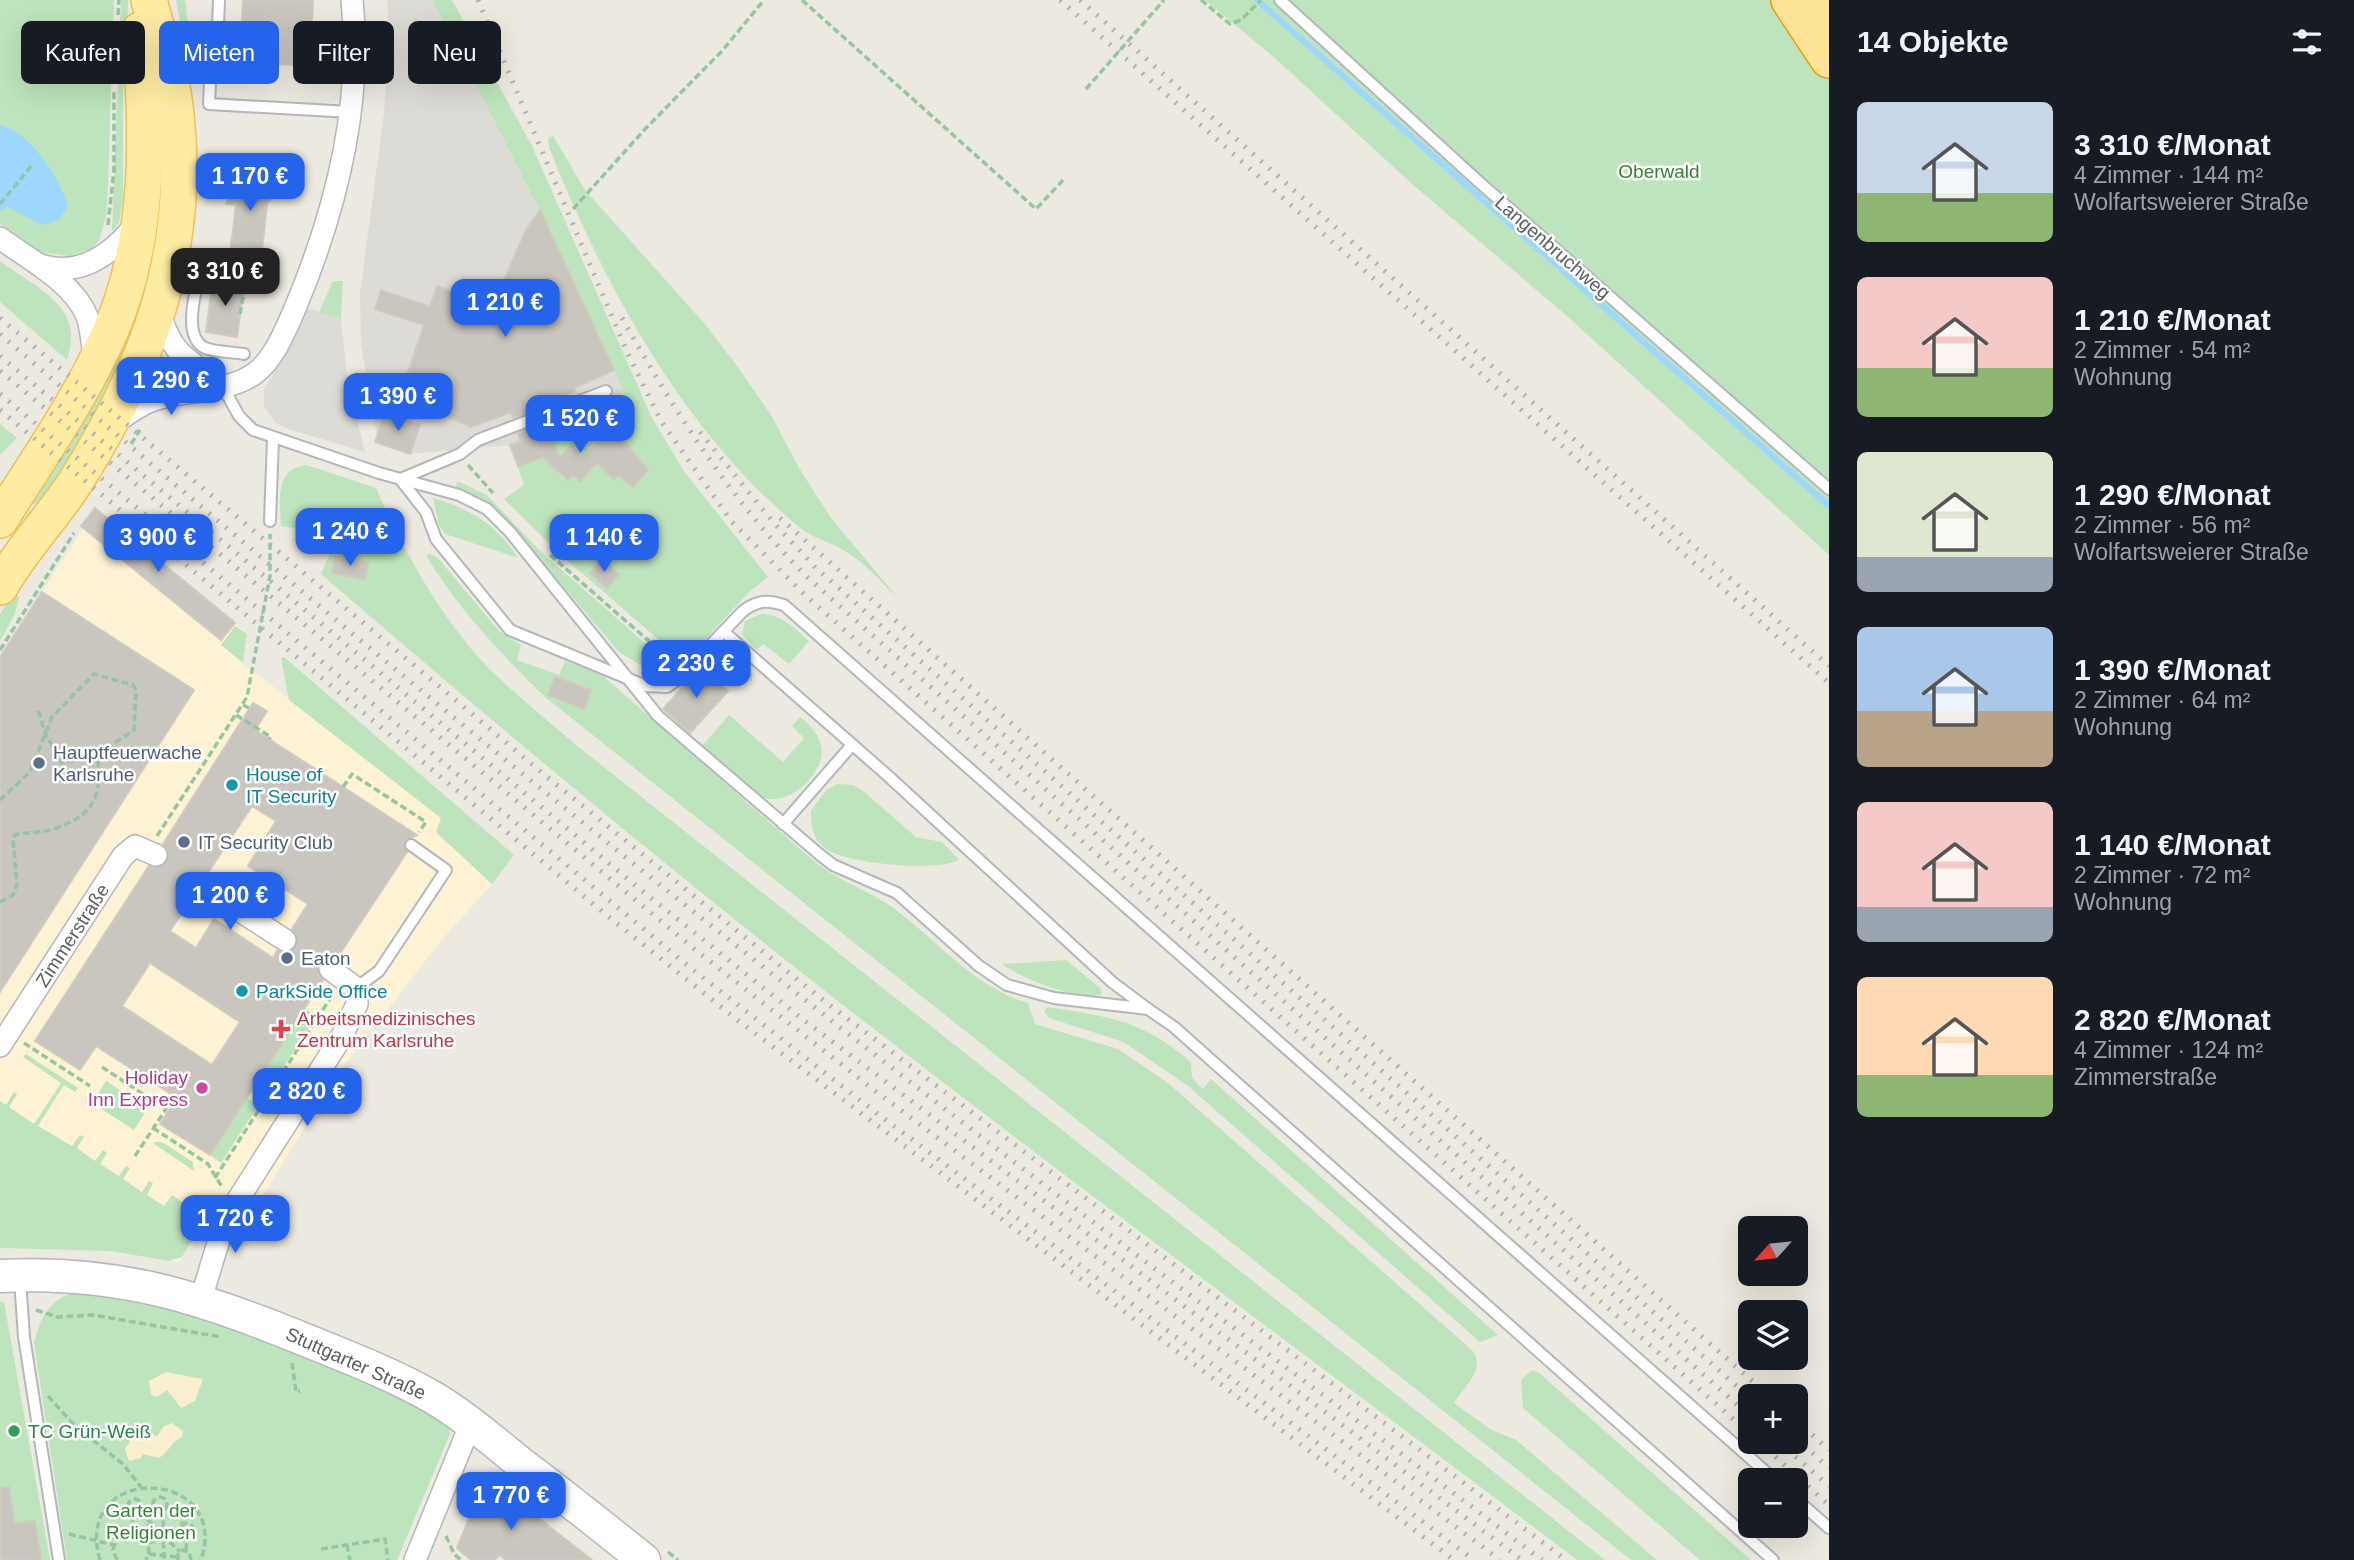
<!DOCTYPE html>
<html lang="de">
<meta charset="utf-8">
<style>
body{margin:0;font-family:Arial,sans-serif;background:#20242c;color:#f1f3f6;height:100vh;display:flex;flex-direction:column;font-size:26px;white-space:nowrap}
*{box-sizing:border-box;margin:0}
p{font-size:23px;color:#9ea1a6}
.icon{flex:none;width:38px;height:38px;fill:none;stroke:currentColor;stroke-width:2;stroke-linecap:round;stroke-linejoin:round}
.map{position:relative;flex:1;overflow:hidden}
.drawer{display:flex;flex-direction:column;background:#171b24;width:525px}
.drawer>*{flex:none}
.banner{position:absolute;left:21px;top:21px;width:665px;height:63px;display:flex;gap:14px}
.needle{width:46px;rotate:243deg}
.tools{position:absolute;left:1738px;top:1216px;display:grid;gap:14px}
.tools a{display:grid;place-items:center;width:70px;height:70px;border-radius:10px;background:#171b24;box-shadow:0 7px 28px #0002;font-size:35px}
.price{position:absolute;translate:-50% -60px;padding:0 16px;border-radius:14px;background:#2563eb;color:#fff;font-size:23px;line-height:46px;filter:drop-shadow(0 2px 4px #0008)}
.price::after{content:'';position:absolute;left:50%;top:42px;width:21px;height:16px;margin-left:-10px;background:inherit;clip-path:polygon(0 0,100% 0,50% 100%)}
.price.active{background:#222;color:#fff}
ul{padding:0;list-style:none}
li{display:flex;align-items:center;gap:21px;height:175px;padding:0 28px}
li span{display:grid;place-items:center;flex:none;width:196px;height:140px;border-radius:10px;color:#555}
li>.icon{margin-inline-start:auto}
span .icon{width:84px;height:84px;fill:#fffc;stroke-width:1}
li b{font-size:30px}
h2{display:flex;justify-content:space-between;align-items:center;height:84px;padding:0 28px;font-size:30px}
.chip{padding:0 24px;border-radius:10px;background:#171b24;box-shadow:0 7px 28px #0002;font-size:24px;line-height:63px}
.chip.active{background:#2563eb;color:#fff}
main{display:flex;flex:1;min-height:0}
.map>svg:first-child{display:block}
.commercial{fill:#fdf2d4}
.industrial{fill:#dddbd5}
.green{fill:#bde4bc}
.sand{fill:#f9eece}
.water{fill:#9ed7fe}
.lines{fill:none;stroke-linecap:round;stroke-linejoin:round}
.stream{stroke:#9ed7fe;stroke-width:6}
.building{fill:#c9c5bf;stroke:#d0cabf;stroke-width:2;fill-rule:evenodd}
.minor-tunnel{stroke:#c7c6c0;stroke-width:21;stroke-dasharray:21 10;stroke-linecap:butt}
.service-casing{stroke:#b3b7bb;stroke-width:14}
.minor-casing{stroke:#b3b7bb;stroke-width:24}
.secondary-casing{stroke:#b4b8bd;stroke-width:35}
.primary-casing{stroke:#f0bf55;stroke-width:38}
.trunk-casing{stroke:#ea9a02;stroke-width:40}
.path{stroke:#95c5a2;stroke-width:3.5;stroke-dasharray:7 3.5;stroke-linecap:butt}
.service{stroke:#fff;stroke-width:10}
.minor{stroke:#fff;stroke-width:21}
.secondary{stroke:#fff;stroke-width:32}
.primary{stroke:#feeca3;stroke-width:35}
.trunk{stroke:#fde395;stroke-width:37}
.rail{stroke:#b1b2b2;stroke-width:5;stroke-dasharray:2 9;stroke-linecap:butt}
.service-dot{fill:#5c6f8a;stroke:#fff;stroke-width:2.5}
.culture-dot{fill:#0f9aa8;stroke:#fff;stroke-width:2.5}
.health-dot{fill:#e0444e;stroke:#fff;stroke-width:2.5}
.hotel-dot{fill:#d1479c;stroke:#fff;stroke-width:2.5}
.leisure-dot{fill:#2e9e5b;stroke:#fff;stroke-width:2.5}
.labels{text-anchor:middle;stroke-width:5;stroke-linejoin:round;paint-order:stroke}
.park-label{font-size:19px;fill:#358436;stroke:#fff}
.street-label{font-size:19px;fill:#595d61;stroke:#fff}
.service-label{font-size:19px;fill:#4e5e75;stroke:#fff;text-anchor:start}
.culture-label{font-size:19px;fill:#0d838f;stroke:#fff;text-anchor:start}
.health-label{font-size:19px;fill:#be3a42;stroke:#fff;text-anchor:start}
.hotel-label{font-size:19px;fill:#b23c85;stroke:#fff;text-anchor:end}
.leisure-label{font-size:19px;fill:#27864d;stroke:#fff;text-anchor:start}
</style>
<main>
<div class="map">
<svg width="1829" height="1560" viewBox="0 0 1829 1560">
<rect width="100%" height="100%" fill="#ece9e0"/>
<path class="commercial" d="M95,510l152,124 -4,29 198,155 -5,15 56,51 -52,58 -102,131 -97,158 -35,-17 -27,48 -68,-11 -111,-3v-591z"/>
<g class="industrial">
<path d="M387,0h46l12,20 100,199 80,175 -75,37 -40,14 -100,9 -33,-19 -16,-90 -1,-52 24,-180 5,-85z"/>
<path d="M307,308l34,10 7,65 17,69 -80,-24 -10,-6 -11,-16v-17l29,-49z"/>
</g>
<g class="green">
<path d="M0,0h114l-7,212 -8,29 -9,8 -21,7 -32,-4 -37,-29z"/>
<path d="M121,0h7v9l-5,79v110l-4,25 -7,8z"/>
<path d="M176,0h9l10,77 -4,1z"/>
<path d="M433,0h19l80,146 119,270 32,54 85,107 -19,15 -71,77 -16,5 -10,-2 -33,-20 -116,-136 -16,-14 -31,-15 1,-6 30,14 53,56 114,100h7l5,-5 -105,-91 -57,-56 20,-14 -14,-40 40,-14 75,-37 -80,-174z"/>
<path d="M1205,0h573l51,76v479l-262,-239 -155,-132 -135,-124z"/>
<path d="M553,136l32,54 119,133 33,43 34,49 28,53 32,50 66,79c-16,-15 -33,-35 -52,-46 -14,-9 -32,-12 -46,-24 -115,-95 -194,-240 -249,-377l-2,-11z"/>
<path d="M154,184l14,6 -39,174 -84,136 -17,6z"/>
<path d="M0,261c37,28 86,45 67,99l-67,-58z"/>
<path d="M333,281h10l-2,37 -22,-6z"/>
<path d="M0,424l17,14 -17,17z"/>
<path d="M306,465l70,23c25,57 56,114 96,162 30,35 69,64 104,95l1029,815h-28c-247,-188 -498,-371 -743,-562 -175,-137 -345,-279 -513,-424l10,-23 10,1 6,-4 1,-15 -33,-13 -23,8 -11,-2c-1,-25 -7,-56 25,-61z"/>
<path d="M433,498c35,10 65,27 85,60l-73,-24 -6,-9z"/>
<path d="M430,554l8,4 61,73 22,14 -4,15 42,15 6,-14 37,14 214,188c26,20 55,28 80,47 44,33 78,77 132,93l7,21 83,25 50,34 304,267c15,18 -8,37 -18,53l36,26 26,11 141,120h-26l-1086,-863c-43,-42 -89,-90 -119,-142z"/>
<path d="M13,595l6,2 -4,17 -15,27v-27z"/>
<path d="M761,614c20,0 34,14 48,27l-20,23 -26,-20 -6,6 -15,-16 3,-13z"/>
<path d="M235,626l12,8 -4,29 -22,-18z"/>
<path d="M284,657l230,198 -22,29 -56,-52 5,-14 -152,-118 -8,-42z"/>
<path d="M717,658l18,2 17,14v7l-13,-11 -16,17 -22,-20z"/>
<path d="M729,715l54,47 21,-24 -12,-12 8,-9c10,9 19,16 21,30 5,26 -31,59 -57,51 -22,-7 -44,-36 -62,-52z"/>
<path d="M837,784l16,1 9,5 54,47 26,5 17,18c-22,12 -111,4 -133,-11 -13,-9 -15,-23 -15,-38l15,-21z"/>
<path d="M1066,960l34,28 2,6c-25,7 -79,-15 -100,-30z"/>
<path d="M1048,1007c62,10 94,13 143,55l1,16 11,11 8,-10 287,256 -18,7 -292,-256 -64,-44 -75,-24 -5,-7z"/>
<path d="M299,1018l11,8 -32,49 -11,-7z"/>
<path d="M26,1054l52,34 -3,4 -11,-7 -26,41 34,20 8,-11 4,2 -7,11 18,13 8,-11 4,3 -7,11 19,12 7,-10 4,2 -7,11 19,13 7,-11 4,2 -6,12 17,11 8,-11 33,23 -23,39 -13,4 -58,-10 -111,-3v-147l6,4 8,-13 3,2 -8,13 25,17 27,-41 -38,-26z"/>
<path d="M106,1081l42,27 -14,22 -42,-27z"/>
<path d="M247,1098l11,8 -37,57 -11,-8z"/>
<path d="M155,1142h7l31,20 1,9 -41,-28z"/>
<path d="M78,1291l44,1 153,47 172,80 3,15 -53,126h-330l-33,-217c6,-26 16,-45 44,-52z"/>
<path d="M0,1302h4l46,258h-50z"/>
<path d="M1532,1370l6,2 213,188h-51l-177,-152 -2,-28z"/>
</g>
<g class="sand">
<path d="M166,1372l37,7 -8,22 -14,7 -14,-18 -10,7 -6,-2 -2,-14z"/>
<path d="M172,1423l11,8 -1,6c-12,5 -13,16 -23,21l-16,-4 -2,4 -12,3 -4,-12 11,-17 21,4 7,-10z"/>
</g>
<path class="water" d="M0,125c31,7 59,53 68,81l-9,14 -17,5 -34,-18 -8,3z"/>
<g class="lines">
<path class="stream" d="M1257,0l572,506"/>
</g>
<g class="building">
<path d="M243,0h70l-2,40 25,1 -2,34 -22,-1v-8l-93,-5 -4,-7 -10,2 1,-16 7,4 8,-7 20,1z"/>
<path d="M256,179l21,10 -10,15 -5,47 -31,-4 5,-42 -10,-1 8,-17 10,-6z"/>
<path d="M540,210l74,160 -40,18 1,3 -35,13 2,3 -29,11 -2,-6 -40,15 -27,-12 5,-12 -46,-16 21,-62 -49,-16 6,-19 49,17 7,-21 55,21 34,-77z"/>
<path d="M213,279l31,5 -7,53 -31,-5z"/>
<path d="M385,413l35,12 -10,29 -35,-12z"/>
<path d="M547,422l13,36 11,-12 12,11 30,-29 35,42 -15,17 -15,-12 -4,4 -17,-16 -17,18 -7,-6 -5,5 -25,-23 -25,9 -8,-21 11,-4 -3,-8z"/>
<path d="M95,508l140,115 -14,17 -140,-114z"/>
<path d="M335,556l33,6 -3,17 -33,-6z"/>
<path d="M601,559l18,15 -12,14 -17,-15z"/>
<path d="M42,592l152,98 -194,302v-335z"/>
<path d="M701,667l27,24 -38,42 -27,-24z"/>
<path d="M555,677l36,13 -7,19 -36,-14z"/>
<path d="M253,703l14,8 -12,19 162,105 -13,6 3,11 -70,106 -12,-1 -6,5 -1,12 5,6 -113,175 -50,-31 17,-26 -81,-52 -16,24 -45,-29 114,-175 9,2 10,-7 1,-8 -6,-9zM252,806l24,15 -28,45 60,38 -16,25 6,11 -2,8 -11,5 -8,-2 -4,7 -59,-39 -18,29 -26,-17 23,-35 -6,-11 2,-8 11,-5 7,2zM150,963l90,59 -28,43 -90,-59z"/>
<path d="M486,1477l106,83h-86l-6,-5 -6,5h-23l-14,-12z"/>
<path d="M9,1487l6,37 20,-3 6,39h-41v-72z"/>
</g>
<g class="lines">
<g class="minor-tunnel">
<path d="M156,855l44,30"/>
<path d="M285,940l45,29"/>
</g>
<defs>
<g id="service">
<path d="M1280,0l199,182 350,307"/>
<path d="M213,36l5,-11 1,-25"/>
<path d="M211,61l-2,43 142,8"/>
<path d="M202,263c-4,20 -22,73 3,85 11,4 27,4 39,6"/>
<path d="M222,385l17,31 14,14 126,43 80,22 28,14 23,23 148,184 161,138 14,11 64,28 82,73 28,19 47,13 94,11 26,18 599,533"/>
<path d="M403,478l57,-24 18,-14 128,-49"/>
<path d="M400,479l26,33 10,27 74,91 136,56 21,1 10,-7 66,-69c15,-11 24,-11 41,-6l991,875"/>
<path d="M270,521l3,-82"/>
<path d="M724,632l163,143 225,207 36,27"/>
<path d="M783,824l69,-79"/>
<path d="M356,988l23,-17 67,-101 -35,-25"/>
<path d="M20,1279l4,58 35,223"/>
<path d="M1796,1499l33,29"/>
</g>
<g id="minor">
<path d="M0,238c28,21 73,44 87,78 5,14 4,29 9,44"/>
<path d="M38,264c41,15 74,-10 98,-40"/>
<path d="M159,310c13,47 28,48 63,75"/>
<path d="M115,423c11,-8 23,-17 36,-22 32,-12 74,-7 103,-27 20,-14 32,-45 42,-68 40,-96 67,-201 56,-306"/>
<path d="M200,885l85,55"/>
<path d="M0,1046l123,-190 12,-10 21,9"/>
<path d="M201,1299l24,-79 117,-184 15,-32 -1,-16 -26,-19"/>
<path d="M415,1560l56,-137"/>
</g>
<path id="secondary" d="M0,1276c118,-6 201,21 308,65 42,17 86,34 126,57 30,18 58,42 85,64 42,32 84,65 125,98"/>
<g id="primary">
<path d="M0,520c38,-61 81,-121 110,-188 42,-95 37,-201 30,-302"/>
<path d="M0,587c20,-36 51,-68 74,-103 74,-117 117,-230 102,-370 -4,-39 -17,-77 -27,-114"/>
</g>
<g id="trunk">
<path d="M1790,0l39,59"/>
<path d="M1826,0l3,7"/>
</g>
</defs>
<use href="#service" class="service-casing"/>
<use href="#minor" class="minor-casing"/>
<use href="#secondary" class="secondary-casing"/>
<use href="#primary" class="primary-casing"/>
<use href="#trunk" class="trunk-casing"/>
<g class="path">
<path d="M802,0l234,209 29,-31"/>
<path d="M1201,0l29,24 11,-4 20,-20"/>
<path d="M118,15l1,-15"/>
<path d="M1086,89l78,-89"/>
<path d="M0,204l33,-40"/>
<path d="M573,209l74,-82 75,-76 42,-51"/>
<path d="M108,225l6,-55v-81"/>
<path d="M218,280l1,-3 27,4 7,-7"/>
<path d="M240,314l6,-33"/>
<path d="M131,444l9,-14"/>
<path d="M468,465l25,28"/>
<path d="M550,555l107,93"/>
<path d="M0,650l74,-117"/>
<path d="M243,705l6,3"/>
<path d="M236,715l35,22 -2,2"/>
<path d="M343,787l9,-13 74,48 -7,10"/>
<path d="M0,800l30,-28 22,-55 42,-43 39,11 3,5 -2,40 -37,25 -35,8 -17,-30 -7,-24"/>
<path d="M157,836l90,-139 23,-121v-42"/>
<path d="M0,902l13,-7 4,-11 -4,-44 2,-5c12,-3 26,-2 38,-6 41,-13 50,-33 44,-74"/>
<path d="M304,1011l14,8"/>
<path d="M24,1043l66,43"/>
<path d="M102,1067l64,42 -33,50"/>
<path d="M153,1128l55,36 14,23"/>
<path d="M215,1178l118,-184"/>
<path d="M36,1310l22,7 35,-2 128,22"/>
<path d="M292,1363l4,29 4,-1"/>
<path d="M48,1396l28,31 47,37 18,23"/>
<circle cx="160" cy="1504" r="7"/>
<circle cx="135" cy="1506" r="7"/>
<path d="M166,1507l17,17"/>
<path d="M163,1510l1,50"/>
<path d="M140,1512l40,40"/>
<circle cx="187" cy="1529" r="6"/>
<path d="M131,1532l2,-19"/>
<path d="M69,1534l45,11"/>
<path d="M143,1536l14,-26"/>
<path d="M446,1536l8,18 7,6"/>
<path d="M148,1543l33,-12"/>
<path d="M347,1545l3,15"/>
<path d="M321,1549l64,-10 3,21"/>
<path d="M186,1550l1,-15"/>
<path d="M668,1552l10,8"/>
<path d="M149,1554l28,3"/>
<path d="M100,1560c-29,-98 132,-94 101,0"/>
<path d="M117,1560l-4,-10 3,-10 15,-8 15,7 3,12 -3,9"/>
<path d="M178,1560v-7l5,-3 6,2 2,8"/>
</g>
<use href="#service" class="service"/>
<use href="#minor" class="minor"/>
<use href="#secondary" class="secondary"/>
<use href="#primary" class="primary"/>
<use href="#trunk" class="trunk"/>
<g class="rail">
<path d="M478,0l149,352 34,69 71,101 73,73 945,839"/>
<path d="M1060,0l769,683"/>
<path d="M1080,0l749,666"/>
<path d="M0,318l552,463 267,216 747,563"/>
<path d="M622,318c53,94 108,181 184,258l944,840"/>
<path d="M0,334c264,229 534,453 809,669 241,190 489,372 733,557"/>
<path d="M0,356l635,529 166,133 721,542"/>
<path d="M0,371l698,581 176,138 626,470"/>
<path d="M0,394l687,571 179,140 608,455"/>
<path d="M0,410l610,508 130,104 714,538"/>
<path d="M700,432l73,90 42,45 935,831"/>
<path d="M780,518l989,878"/>
<path d="M1796,1420l33,30"/>
<path d="M1796,1438l33,30"/>
<path d="M1759,1442l70,63"/>
<path d="M1779,1442l50,44"/>
</g>
</g>
<g class="service-dot">
<circle cx="39" cy="763" r="7"/>
<circle cx="184" cy="842" r="7"/>
<circle cx="287" cy="958" r="7"/>
</g>
<g class="culture-dot">
<circle cx="232" cy="785" r="7"/>
<circle cx="242" cy="991" r="7"/>
</g>
<path class="health-dot" d="M277.5 1018.5h7v7h7v7h-7v7h-7v-7h-7v-7h7z"/>
<circle class="hotel-dot" cx="202" cy="1088" r="7"/>
<circle class="leisure-dot" cx="14" cy="1431" r="7"/>
<g class="labels">
<g class="park-label">
<text x="1659" y="178">Oberwald</text>
<text x="151" y="1517">Garten der<tspan x="151" dy="22">Religionen</tspan></text>
</g>
<g class="street-label">
<text transform="translate(1553 247) rotate(41)" y="7">Langenbruchweg</text>
<text transform="translate(72 935) rotate(-57)" y="7">Zimmerstraße</text>
<text transform="translate(356 1363) rotate(24)" y="7">Stuttgarter Straße</text>
</g>
<g class="service-label">
<text x="53" y="759">Hauptfeuerwache<tspan x="53" dy="22">Karlsruhe</tspan></text>
<text x="198" y="849">IT Security Club</text>
<text x="301" y="965">Eaton</text>
</g>
<g class="culture-label">
<text x="246" y="781">House of<tspan x="246" dy="22">IT Security</tspan></text>
<text x="256" y="998">ParkSide Office</text>
</g>
<g class="health-label">
<text x="297" y="1025">Arbeitsmedizinisches<tspan x="297" dy="22">Zentrum Karlsruhe</tspan></text>
</g>
<g class="hotel-label">
<text x="188" y="1084">Holiday<tspan x="188" dy="22">Inn Express</tspan></text>
</g>
<g class="leisure-label">
<text x="28" y="1438">TC Grün-Weiß</text>
</g>
</g>
</svg>
<div class="tools">
<a><svg class="needle" viewBox="-14 -14 28 28"><path d="M0-13l5 13h-10z" fill="#e53935"/><path d="M0 13l5-13h-10z" fill="#9ea1a6"/></svg></a>
<a><svg class="icon" aria-label="layers" viewBox="0 0 24 24"><path d="M12 4l9 5-9 5-9-5zM3 14l9 5 9-5"/></svg></a>
<a>+</a>
<a>−</a>
</div>
<b class="price" style="left:250px;top:213px">1 170 €</b>
<b class="price active" style="left:225px;top:308px">3 310 €</b>
<b class="price" style="left:505px;top:339px">1 210 €</b>
<b class="price" style="left:171px;top:417px">1 290 €</b>
<b class="price" style="left:398px;top:433px">1 390 €</b>
<b class="price" style="left:580px;top:455px">1 520 €</b>
<b class="price" style="left:350px;top:568px">1 240 €</b>
<b class="price" style="left:158px;top:574px">3 900 €</b>
<b class="price" style="left:604px;top:574px">1 140 €</b>
<b class="price" style="left:696px;top:700px">2 230 €</b>
<b class="price" style="left:230px;top:932px">1 200 €</b>
<b class="price" style="left:307px;top:1128px">2 820 €</b>
<b class="price" style="left:235px;top:1255px">1 720 €</b>
<b class="price" style="left:511px;top:1532px">1 770 €</b>
<div class="banner">
<a class="chip">Kaufen</a>
<a class="chip active">Mieten</a>
<a class="chip">Filter</a>
<a class="chip">Neu</a>
</div>
</div>
<section class="drawer">
<h2>14 Objekte<svg class="icon" aria-label="filters" viewBox="0 0 24 24"><path d="M4 7h16M4 17h16"/><circle cx="9" cy="7" r="2"/><circle cx="15" cy="17" r="2"/></svg></h2>
<ul>
<li><span style="background:linear-gradient(#c9d6e8 65%,#8fb573 0)"><svg class="icon" aria-label="home" viewBox="0 0 24 24"><path d="M3 11l9-7 9 7M6 9v11h12V9"/></svg></span><div><b>3 310 €/Monat</b><p>4 Zimmer · 144 m²</p><p>Wolfartsweierer Straße</p></div></li>
<li><span style="background:linear-gradient(#f6c9c9 65%,#8fb573 0)"><svg class="icon" aria-label="home" viewBox="0 0 24 24"><path d="M3 11l9-7 9 7M6 9v11h12V9"/></svg></span><div><b>1 210 €/Monat</b><p>2 Zimmer · 54 m²</p><p>Wohnung</p></div></li>
<li><span style="background:linear-gradient(#dfe7d0 75%,#9aa5b1 0)"><svg class="icon" aria-label="home" viewBox="0 0 24 24"><path d="M3 11l9-7 9 7M6 9v11h12V9"/></svg></span><div><b>1 290 €/Monat</b><p>2 Zimmer · 56 m²</p><p>Wolfartsweierer Straße</p></div></li>
<li><span style="background:linear-gradient(#a9c7e8 60%,#b9a48a 0)"><svg class="icon" aria-label="home" viewBox="0 0 24 24"><path d="M3 11l9-7 9 7M6 9v11h12V9"/></svg></span><div><b>1 390 €/Monat</b><p>2 Zimmer · 64 m²</p><p>Wohnung</p></div></li>
<li><span style="background:linear-gradient(#f6c9c9 75%,#9aa5b1 0)"><svg class="icon" aria-label="home" viewBox="0 0 24 24"><path d="M3 11l9-7 9 7M6 9v11h12V9"/></svg></span><div><b>1 140 €/Monat</b><p>2 Zimmer · 72 m²</p><p>Wohnung</p></div></li>
<li><span style="background:linear-gradient(#ffd9b3 70%,#8fb573 0)"><svg class="icon" aria-label="home" viewBox="0 0 24 24"><path d="M3 11l9-7 9 7M6 9v11h12V9"/></svg></span><div><b>2 820 €/Monat</b><p>4 Zimmer · 124 m²</p><p>Zimmerstraße</p></div></li>
</ul>
</section>
</main>
